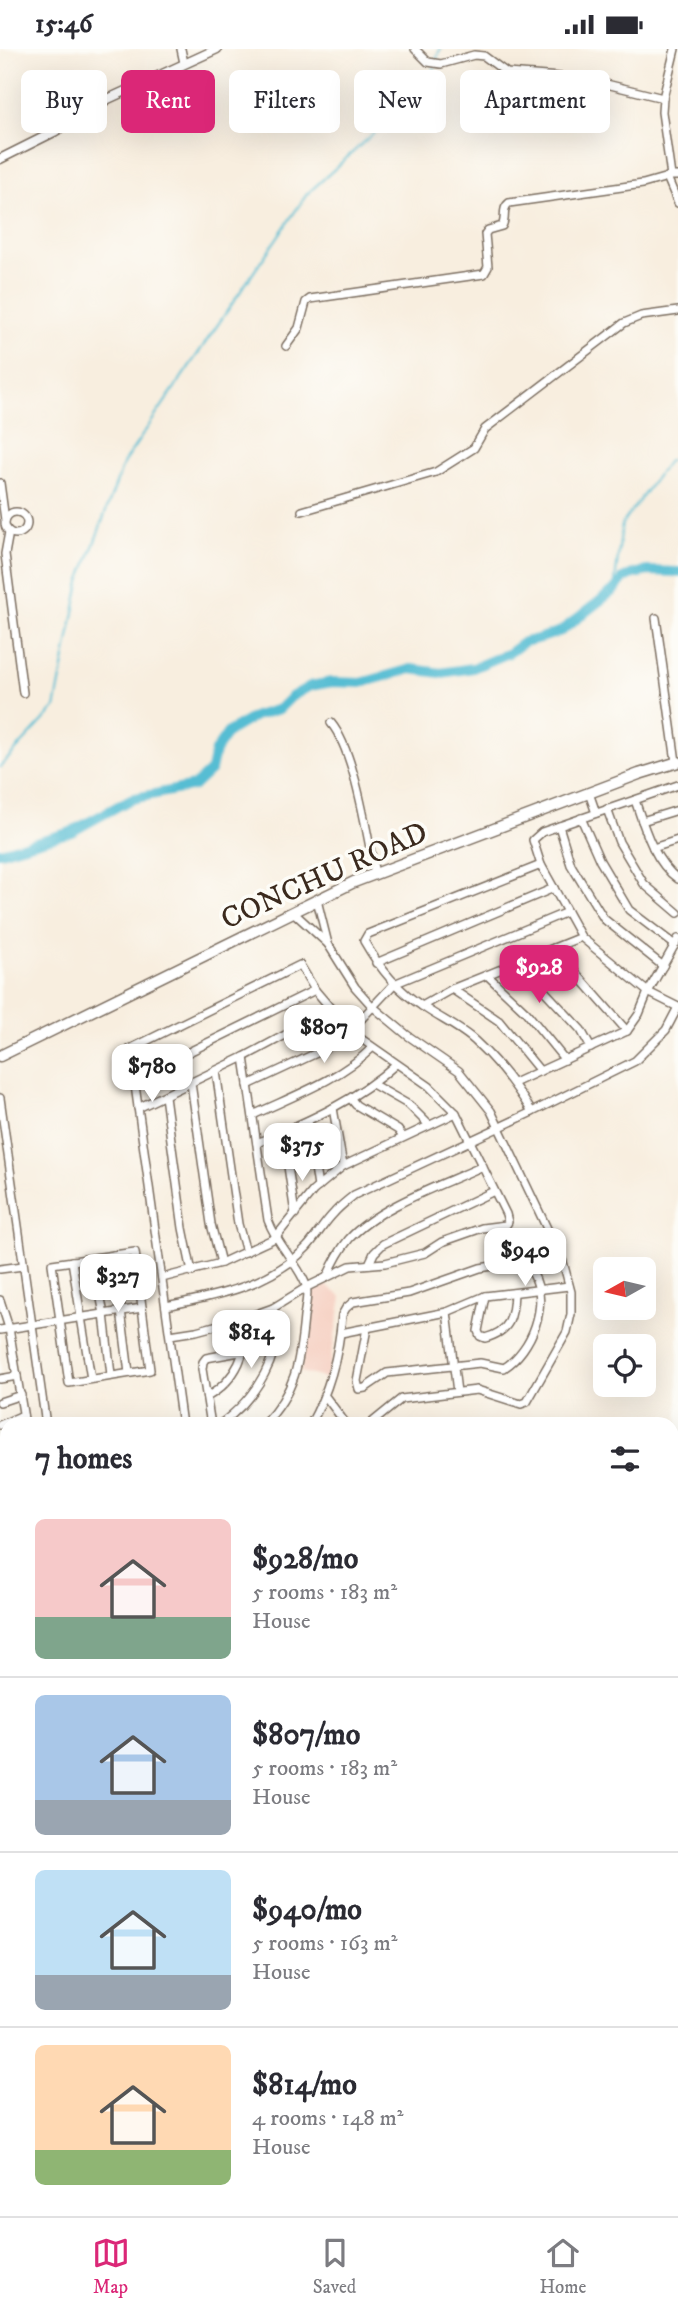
<!DOCTYPE html>
<meta charset="utf-8">
<style>
body{margin:0;font-family:"IM FELL DW Pica",serif;background:#f2f2f3;color:#2b2b33;height:100vh;display:flex;flex-direction:column;font-size:26px;white-space:nowrap}
*{box-sizing:border-box;margin:0}
p{font-size:23px;color:#7c7c81}
.icon{flex:none;width:38px;height:38px;fill:none;stroke:currentColor;stroke-width:2;stroke-linecap:round;stroke-linejoin:round}
.map{position:relative;flex:1;overflow:hidden}
.panel{position:absolute;left:0px;top:1368px;width:679px;height:800px;display:flex;flex-direction:column;background:#fff;border-radius:21px 21px 0 0;box-shadow:0 7px 28px #0002}
.panel>*{flex:none}
.hud{position:absolute;left:21px;top:21px;width:637px;height:63px;display:flex;gap:14px}
.needle{width:46px;rotate:262deg}
.fabs{position:absolute;left:593px;top:1208px;display:grid;gap:14px}
.fabs a{display:grid;place-items:center;width:63px;height:63px;border-radius:10px;background:#fff;box-shadow:0 7px 28px #0002;font-size:35px}
.price{position:absolute;translate:-50% -60px;padding:0 16px;border-radius:14px;background:#fff;color:#222;font-size:23px;line-height:46px;filter:drop-shadow(0 2px 4px #0008)}
.price::after{content:'';position:absolute;left:50%;top:42px;width:21px;height:16px;margin-left:-10px;background:inherit;clip-path:polygon(0 0,100% 0,50% 100%)}
.price.active{background:#db2777;color:#fff}
ul{padding:0;list-style:none}
li{display:flex;align-items:center;gap:21px;height:175px;padding:0 35px}
li+li{border-top:2px solid #e1e1e2}
li span{display:grid;place-items:center;flex:none;width:196px;height:140px;border-radius:10px;color:#555}
li>.icon{margin-inline-start:auto}
span .icon{width:84px;height:84px;fill:#fffc;stroke-width:1}
li b{font-size:30px}
h2{display:flex;justify-content:space-between;align-items:center;height:84px;padding:0 35px;font-size:30px}
.chip{padding:0 24px;border-radius:10px;background:#fff;box-shadow:0 7px 28px #0002;font-size:24px;line-height:63px}
.chip.active{background:#db2777;color:#fff}
.status{display:flex;justify-content:space-between;align-items:center;height:49px;padding:0 35px;background:#fff;direction:ltr}
.status svg{height:19px;fill:currentColor}
.tabs{display:flex;justify-content:space-around;align-items:center;height:98px;border-top:2px solid #e1e1e2;background:#fff;font-size:19px;color:#7c7c81}
.tabs a{display:grid;justify-items:center;gap:4px}
.tabs .active{color:#db2777}
.map>svg:first-child{display:block}
.built{fill:#f6d2c4}
.green{fill:#bac769;stroke:#7a7844;stroke-width:2}
.lines{fill:none;stroke-linecap:round;stroke-linejoin:round}
.stream{stroke:#56bdd3;stroke-width:2}
.river{stroke:#56bdd3;stroke-width:10}
.minor-casing{stroke:#7d6f62;stroke-width:10}
.tertiary-casing{stroke:#7d6f62;stroke-width:11}
.secondary-casing{stroke:#7d6f62;stroke-width:13}
.primary-casing{stroke:#7d6f62;stroke-width:14}
.minor{stroke:#fff;stroke-width:7}
.tertiary{stroke:#fff;stroke-width:8}
.secondary{stroke:#fff;stroke-width:10}
.primary{stroke:#fff;stroke-width:10}
.labels{text-anchor:middle;stroke-width:7;stroke-linejoin:round;paint-order:stroke}
.street-label{font-size:30px;fill:#3b2a1e;stroke:#fdfcf7}
</style>
<div class="status"><b>15:46</b><svg viewBox="0 0 49 12"><path d="M0 12V9h3v3zM5 12V6h3v6zM10 12V3h3v9zM15 12V0h3v12zM26 1h20v11H26zM47 4h2v5h-2z"/></svg></div>
<div class="map">
<svg width="678" height="2167" viewBox="0 0 678 2167">
<rect width="100%" height="100%" fill="#fdfcf7"/>
<filter id="ink" filterUnits="userSpaceOnUse"><feTurbulence type="fractalNoise" baseFrequency=".0143" numOctaves="2"/><feDisplacementMap in="SourceGraphic" scale="14" xChannelSelector="R" yChannelSelector="G"/><feConvolveMatrix kernelMatrix="1 2 1 2 8 2 1 2 1" color-interpolation-filters="sRGB"/></filter>
<filter id="wash" filterUnits="userSpaceOnUse"><feTurbulence type="fractalNoise" baseFrequency=".00686" numOctaves="4" result="noise"/><feDisplacementMap in="SourceGraphic" scale="28" xChannelSelector="R" yChannelSelector="G"/><feGaussianBlur stdDeviation="1.57" result="paint"/><feColorMatrix in="noise" values="0 0 0 0 0 0 0 0 0 0 0 0 0 0 0 0 0 1.4 0 .05"/><feComposite in="paint" operator="in"/></filter>
<g filter="url(#wash)">
<rect width="100%" height="100%" fill="#f8eedf"/>
<path class="built" d="M325,1235l17,13 -15,82 -26,-7 9,-82z"/>
<path class="green" d="M7,1809v131l-7,-11v-118z"/>
<g class="lines">
<g class="stream">
<path d="M436,12l4,-12"/>
<path d="M614,541l8,-66 46,-63h10"/>
<path d="M0,718l55,-59 25,-126 44,-120 183,-268 124,-113 4,-15"/>
</g>
<g class="river">
<path d="M0,803l71,-20 60,-33 63,-13 17,-16 4,-19 13,-19 27,-16 24,-7 12,-12 19,-11 22,-4 29,1 50,-14 30,4 32,-5 36,-15 15,-11 17,-4 20,-7 53,-41 9,-11 10,-5 15,-3 30,1"/>
<path d="M672,1400l6,-2"/>
<path d="M0,1573l7,2"/>
<path d="M337,2161l13,6"/>
<path d="M258,2167l9,-6"/>
</g>
</g>
</g>
<g filter="url(#ink)">
<g class="lines">
<defs>
<g id="minor">
<path d="M181,0l3,14"/>
<path d="M415,0l13,13 13,2 33,-9 10,1 23,17 79,6 77,19"/>
<path d="M675,0l-12,49 -1,14 9,64h7"/>
<path d="M667,128l11,26"/>
<path d="M286,297l13,-18 7,-26 4,-3 174,-25 4,-7 -3,-33 3,-4 14,-4c5,-8 -1,-17 7,-23l134,-19 28,-8"/>
<path d="M0,434l5,37"/>
<path d="M302,462l134,-39 38,-24 11,-19 139,-106 17,-7 37,-5"/>
<circle cx="16" cy="474" r="11"/>
<path d="M9,483l-4,22 18,139"/>
<path d="M656,569l20,144"/>
<path d="M331,674c24,29 36,112 44,151"/>
<path d="M678,736l-136,47 -9,8 8,25 40,72 67,55 30,15"/>
<path d="M589,744l7,20"/>
<path d="M635,751c9,27 19,62 43,79"/>
<path d="M607,760l12,33 25,42 34,29"/>
<path d="M581,769l19,43 29,49 46,35"/>
<path d="M642,772l36,-11"/>
<path d="M559,777l12,39 33,54 59,47"/>
<path d="M653,799l25,-8"/>
<path d="M317,851l11,44 27,43 17,19 35,29 52,36 32,40 72,151 8,30v22l-4,18 -40,70 -6,2 -44,-14 -76,9 -32,26"/>
<path d="M293,863l35,32"/>
<path d="M554,899l73,83"/>
<path d="M376,914l178,-75"/>
<path d="M516,914l9,7 56,60 10,18"/>
<path d="M487,926l39,37 39,48"/>
<path d="M452,940l47,32 41,50"/>
<path d="M422,957l30,-17 129,-52"/>
<path d="M244,1008l24,163c9,25 29,42 38,65 3,8 -1,23 -2,32 -4,44 -8,75 -41,108"/>
<path d="M216,1022l22,153 8,28"/>
<path d="M134,1030l181,-89"/>
<path d="M191,1034l20,141 10,39"/>
<path d="M514,1034l113,-52 12,-17 9,-22 30,-53"/>
<path d="M248,1036l75,-35 27,-19 44,-47 173,-72"/>
<path d="M374,1036l35,20 20,20"/>
<path d="M165,1047l18,132 9,44"/>
<path d="M0,1049l46,327"/>
<path d="M351,1050l5,6 42,25 5,7"/>
<path d="M138,1059l106,-51 88,-47"/>
<path d="M333,1059l10,58"/>
<path d="M532,1063c-16,-26 -34,-50 -57,-71 -14,-13 -34,-22 -50,-33 -27,-17 -45,-39 -61,-67l4,-7 173,-69"/>
<path d="M253,1066c40,-19 86,-35 119,-67"/>
<path d="M308,1072l10,66"/>
<path d="M283,1083l12,82"/>
<path d="M257,1094c49,-21 99,-42 139,-79"/>
<path d="M135,1203l15,118 -81,13 -17,-119z"/>
<path d="M114,1206l15,118"/>
<path d="M93,1209l11,56 7,61"/>
<path d="M72,1212l19,118"/>
<path d="M369,1215l5,-11 9,-9 111,-53"/>
<path d="M0,1220l23,-3"/>
<path d="M327,1228c6,-14 12,-26 22,-38 30,-33 93,-54 134,-73"/>
<path d="M162,1229l59,-15 54,-25 38,-47 30,-25 113,-53"/>
<path d="M485,1247l-7,35 2,5 5,2c26,-7 28,-21 29,-45"/>
<path d="M0,1251l9,28 16,97"/>
<path d="M166,1257c50,-10 104,-20 141,-59 10,-11 17,-24 27,-34 6,-7 13,-12 20,-18l178,-83 103,-51 31,-31 12,-23"/>
<path d="M447,1263l10,80"/>
<path d="M0,1281l142,-22"/>
<path d="M341,1284l106,-21 38,-16 84,-10"/>
<path d="M170,1286l26,-4 52,-14 25,-9 34,-21 43,-21 35,-3 40,-10 17,-11 40,-14 24,-3 2,-3 -2,-8 -50,-101 -27,-27 -79,-55 -35,-41 -15,-25 -170,84 52,376"/>
<path d="M0,1330l17,-3"/>
<path d="M325,1347l22,29"/>
<path d="M207,1348c31,-18 40,-45 41,-80"/>
<path d="M0,1353l21,-7"/>
<path d="M0,1376l23,-10"/>
<path d="M211,1376l-9,-56 1,-7 3,-4 39,-7"/>
<path d="M219,1376c35,-25 68,-72 54,-117"/>
<path d="M310,1376c20,-35 29,-71 32,-110l4,-7 7,-6 56,-9 71,-25 43,-7c6,3 7,7 10,13 17,30 -1,76 -29,94l-24,-5 -93,10 -22,15 -6,1 -2,-8 10,-53"/>
<path d="M0,1400l7,-4"/>
<path d="M0,1423l7,-5"/>
<path d="M0,1452l7,-8"/>
<path d="M0,1473l7,-3"/>
<path d="M0,1514l7,2"/>
<path d="M0,1600l7,1"/>
<path d="M0,1688l7,-1"/>
<path d="M672,1845l6,25"/>
<path d="M672,2014l6,7"/>
<path d="M0,2165l9,-4"/>
</g>
<g id="tertiary">
<path d="M0,110l54,-27 54,-33 109,-50"/>
<path d="M506,2167l2,-6"/>
</g>
<path id="secondary" d="M0,1007l354,-174 285,-108 39,-12"/>
<g id="primary">
<path d="M672,1602l6,-3"/>
<path d="M0,1802l7,-2"/>
</g>
</defs>
<use href="#minor" class="minor-casing"/>
<use href="#tertiary" class="tertiary-casing"/>
<use href="#secondary" class="secondary-casing"/>
<use href="#primary" class="primary-casing"/>
<use href="#minor" class="minor"/>
<use href="#tertiary" class="tertiary"/>
<use href="#secondary" class="secondary"/>
<use href="#primary" class="primary"/>
</g>
</g>
<g class="labels">
<g class="street-label">
<text transform="translate(324 826) rotate(-24)" y="10">CONCHU ROAD</text>
</g>
</g>
</svg>
<div class="fabs">
<a><svg class="needle" viewBox="-14 -14 28 28"><path d="M0-13l5 13h-10z" fill="#e53935"/><path d="M0 13l5-13h-10z" fill="#7c7c81"/></svg></a>
<a><svg class="icon" aria-label="locate" viewBox="0 0 24 24"><circle cx="12" cy="12" r="6"/><path d="M12 2v4M12 18v4M2 12h4M18 12h4"/></svg></a>
</div>
<b class="price active" style="left:539px;top:956px">$928</b>
<b class="price" style="left:324px;top:1016px">$807</b>
<b class="price" style="left:152px;top:1055px">$780</b>
<b class="price" style="left:302px;top:1134px">$375</b>
<b class="price" style="left:525px;top:1239px">$940</b>
<b class="price" style="left:118px;top:1265px">$327</b>
<b class="price" style="left:251px;top:1321px">$814</b>
<div class="hud">
<a class="chip">Buy</a>
<a class="chip active">Rent</a>
<a class="chip">Filters</a>
<a class="chip">New</a>
<a class="chip">Apartment</a>
</div>
<section class="panel">
<h2>7 homes<svg class="icon" aria-label="filters" viewBox="0 0 24 24"><path d="M4 7h16M4 17h16"/><circle cx="9" cy="7" r="2"/><circle cx="15" cy="17" r="2"/></svg></h2>
<ul>
<li><span style="background:linear-gradient(#f6c9c9 70%,#7fa58c 0)"><svg class="icon" aria-label="home" viewBox="0 0 24 24"><path d="M3 11l9-7 9 7M6 9v11h12V9"/></svg></span><div><b>$928/mo</b><p>5 rooms · 183 m²</p><p>House</p></div></li>
<li><span style="background:linear-gradient(#a9c7e8 75%,#9aa5b1 0)"><svg class="icon" aria-label="home" viewBox="0 0 24 24"><path d="M3 11l9-7 9 7M6 9v11h12V9"/></svg></span><div><b>$807/mo</b><p>5 rooms · 183 m²</p><p>House</p></div></li>
<li><span style="background:linear-gradient(#bfe0f5 75%,#9aa5b1 0)"><svg class="icon" aria-label="home" viewBox="0 0 24 24"><path d="M3 11l9-7 9 7M6 9v11h12V9"/></svg></span><div><b>$940/mo</b><p>5 rooms · 163 m²</p><p>House</p></div></li>
<li><span style="background:linear-gradient(#ffd9b3 75%,#8fb573 0)"><svg class="icon" aria-label="home" viewBox="0 0 24 24"><path d="M3 11l9-7 9 7M6 9v11h12V9"/></svg></span><div><b>$814/mo</b><p>4 rooms · 148 m²</p><p>House</p></div></li>
</ul>
</section>
</div>
<nav class="tabs">
<a class="active"><svg class="icon" aria-label="map" viewBox="0 0 24 24"><path d="M3 6l6-2 6 2 6-2v14l-6 2-6-2-6 2zM9 4v14M15 6v14"/></svg>Map</a>
<a><svg class="icon" aria-label="saved" viewBox="0 0 24 24"><path d="M7 4h10v16l-5-4-5 4z"/></svg>Saved</a>
<a><svg class="icon" aria-label="home" viewBox="0 0 24 24"><path d="M3 11l9-7 9 7M6 9v11h12V9"/></svg>Home</a>
</nav>
